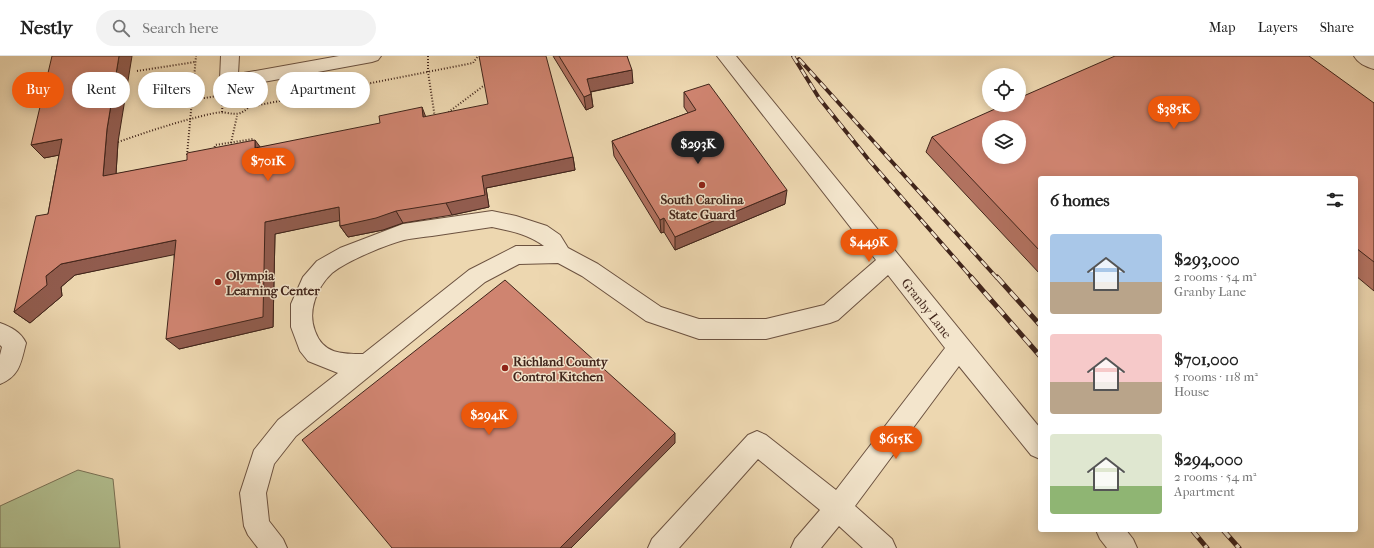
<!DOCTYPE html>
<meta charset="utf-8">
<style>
body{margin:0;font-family:"IM FELL French Canon",serif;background:#f2f2f2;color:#222;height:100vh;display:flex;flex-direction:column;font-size:15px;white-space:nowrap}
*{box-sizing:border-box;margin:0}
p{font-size:13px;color:#767676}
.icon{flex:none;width:22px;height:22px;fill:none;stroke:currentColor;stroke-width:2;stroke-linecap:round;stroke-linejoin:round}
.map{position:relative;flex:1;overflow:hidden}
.drawer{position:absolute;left:1038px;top:120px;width:320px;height:356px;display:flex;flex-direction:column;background:#fff;border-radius:4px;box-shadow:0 2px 10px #0003}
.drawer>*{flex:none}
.guide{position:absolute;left:12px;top:16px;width:380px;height:36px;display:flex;gap:8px}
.controls{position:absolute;left:982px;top:12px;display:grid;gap:8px}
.controls a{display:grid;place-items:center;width:44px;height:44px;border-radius:50%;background:#fff;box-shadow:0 2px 10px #0003;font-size:20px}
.price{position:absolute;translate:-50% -34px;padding:0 9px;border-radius:14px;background:#ea580c;color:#fff;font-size:13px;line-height:26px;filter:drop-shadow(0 1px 2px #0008)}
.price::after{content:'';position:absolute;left:50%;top:24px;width:12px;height:9px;margin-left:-6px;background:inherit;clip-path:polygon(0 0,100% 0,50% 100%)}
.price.on{background:#222;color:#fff}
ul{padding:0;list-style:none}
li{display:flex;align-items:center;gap:12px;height:100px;padding:0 12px}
li span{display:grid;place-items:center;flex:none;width:112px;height:80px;border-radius:4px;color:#555}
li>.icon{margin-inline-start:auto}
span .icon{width:48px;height:48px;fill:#fffc;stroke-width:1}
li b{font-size:17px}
h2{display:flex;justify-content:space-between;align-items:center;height:48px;padding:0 12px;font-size:17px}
.pill{padding:0 14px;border-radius:18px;background:#fff;box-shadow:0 2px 10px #0003;font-size:14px;line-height:36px}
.pill.on{background:#ea580c;color:#fff}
header{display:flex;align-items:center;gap:24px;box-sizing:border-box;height:56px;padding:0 20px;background:#fff;border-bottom:1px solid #e0e0e0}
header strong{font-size:19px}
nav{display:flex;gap:22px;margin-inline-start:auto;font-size:14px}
.search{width:280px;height:36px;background:#f2f2f2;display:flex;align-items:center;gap:10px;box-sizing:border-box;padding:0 14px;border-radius:22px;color:#767676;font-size:15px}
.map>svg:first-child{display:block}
.green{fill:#b2bf90;stroke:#7a7256}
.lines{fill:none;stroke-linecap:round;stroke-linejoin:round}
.minor-casing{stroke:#6c5240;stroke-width:2}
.path{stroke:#41251b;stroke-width:2;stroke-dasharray:1 2;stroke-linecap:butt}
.minor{fill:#f3e5cc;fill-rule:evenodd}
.rail-far1-casing{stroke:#41251b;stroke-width:4}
.rail-casing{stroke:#41251b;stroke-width:5}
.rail-far1{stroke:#f3e5cc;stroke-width:2.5;stroke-dasharray:8;stroke-linecap:butt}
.rail{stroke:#f3e5cc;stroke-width:3.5;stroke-dasharray:10;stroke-linecap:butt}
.wall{fill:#b27260;stroke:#41251b}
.shaded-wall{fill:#915c4e;stroke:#41251b}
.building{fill:#cf8470;stroke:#41251b;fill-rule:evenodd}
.poi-dot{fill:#8f2418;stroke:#f3e5cc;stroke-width:1.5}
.labels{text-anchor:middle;stroke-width:3;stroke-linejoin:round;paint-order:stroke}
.poi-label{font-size:13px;font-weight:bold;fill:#41251b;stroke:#f3e5cc;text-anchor:start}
.street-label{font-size:13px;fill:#41251b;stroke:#f3e5cc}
</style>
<header>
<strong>Nestly</strong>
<div class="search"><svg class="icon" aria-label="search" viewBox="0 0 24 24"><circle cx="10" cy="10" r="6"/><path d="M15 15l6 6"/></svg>Search here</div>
<nav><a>Map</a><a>Layers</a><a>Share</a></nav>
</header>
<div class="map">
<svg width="1374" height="492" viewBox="0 0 1374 492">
<rect width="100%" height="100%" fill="#edd7b0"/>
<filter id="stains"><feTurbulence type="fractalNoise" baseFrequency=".005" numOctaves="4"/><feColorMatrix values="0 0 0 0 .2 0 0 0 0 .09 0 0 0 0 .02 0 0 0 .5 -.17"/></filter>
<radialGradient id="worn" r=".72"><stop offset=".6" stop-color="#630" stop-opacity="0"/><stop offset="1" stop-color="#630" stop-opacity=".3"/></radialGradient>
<path class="green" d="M78,414l35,9 7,69h-120v-42z"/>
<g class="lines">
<defs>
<g id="minor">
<path d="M221,0h18l-1,18 101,-18h42l-3,4 -6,2 -135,25 -14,-4 -3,-4z"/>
<path d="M717,0h19l304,372v31l-9,-4 -72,-89 -104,140 37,33 4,9h-33l-24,-22 -18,22h-30l4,-9 25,-29 -62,-51 -79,89h-31l4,-9 96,-104 9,-4 9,4 70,55 109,-142 -57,-73 -50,45 -8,3 -64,16h-67l-53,-18 -64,-45 -24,-13 -39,1 -34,18 -189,154 -22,28 -8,29 3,28 14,18 4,9h-29l-10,-13 -4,-9 -4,-33 14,-43 24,-30 60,-47 -30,-12 -8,-10 -9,-24v-23l12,-27 14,-16 23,-13 63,-24 89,-13 24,5 31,10 13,9 8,13 30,16 63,43 38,12h67l58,-14 52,-45zM492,171c19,4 36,7 52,19h-28l-47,24 -106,84c-21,0 -40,0 -48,-23 -8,-20 2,-44 17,-58 15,-12 53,-28 72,-33 9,-2 19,-3 28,-4 20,-3 40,-6 60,-9z"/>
<path d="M1354,0h20v13c-8,-2 -16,-6 -20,-13z"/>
<path d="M0,267c11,4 21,9 26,20 -5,19 -6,33 -26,41v-29l2,-8 -2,-2z"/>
<path d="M1096,474h30l7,9 4,9h-30l-7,-9z"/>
</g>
</defs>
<use href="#minor" class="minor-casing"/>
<g class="path">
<path d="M428,0v16l7,46"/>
<path d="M137,15l58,-9"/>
<path d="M192,44l25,-4"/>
<path d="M222,56l1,-13"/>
<path d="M446,58l40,-30"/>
<path d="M118,86c32,-11 64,-22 97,-29 15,-3 21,7 34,-6l224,-44 5,-7"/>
<path d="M231,87l6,-27"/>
<path d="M214,94l1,-5 38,-6v4"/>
<path d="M187,99l9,-99"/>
</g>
<use href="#minor" class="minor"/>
<defs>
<g id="rail-far1">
<path d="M793,0l26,42 49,61 104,119"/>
<path d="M799,3l198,219"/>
</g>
<g id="rail">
<path d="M971,221l69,79"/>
<path d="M997,221l43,48"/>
<path d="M1192,474l15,18"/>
<path d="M1223,474l16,18"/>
</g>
</defs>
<use href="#rail-far1" class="rail-far1-casing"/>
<use href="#rail" class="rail-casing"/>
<use href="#rail-far1" class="rail-far1"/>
<use href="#rail" class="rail"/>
</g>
<g class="wall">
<path d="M553,0h74l6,27 -42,9 2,15 -7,3z"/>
<path d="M684,36l101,112 -110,46 -11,-18 -3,1 -47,-77 -2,-15 76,-28 -4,-6z"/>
<path d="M1374,47v188l-18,-15v-98h-316v96l-114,-122 6,-15z"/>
<path d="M426,61l147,40 2,13 -89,18 3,19 -37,8 -49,8 -20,7 -35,7 -8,-11v-6l-65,14 -2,93 -94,22 -5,-95 -99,21 -14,12 1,9 -32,27 -16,-11 34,-98 11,-59 -15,3 -13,-13 87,-3 -2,32z"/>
</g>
<g class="shaded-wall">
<path d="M119,0h13l-14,86 -3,47 -12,-13 4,-47z"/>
<path d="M632,14l1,13 -44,9 -2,-13z"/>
<path d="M591,38l2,13 -7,3 -2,-13z"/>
<path d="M422,51l5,13 -4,-3z"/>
<path d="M62,83l13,13 -31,6 -13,-13z"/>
<path d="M255,84l9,12 -9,-4z"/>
<path d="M573,101l2,13 -89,18 3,19 -37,8 -6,-12 36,-27z"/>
<path d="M787,134l-2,14 -110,46v-13z"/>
<path d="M339,151l8,12 -72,15 -2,93 -94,22 -13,-10 99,-117z"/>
<path d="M396,155l7,12 -20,7 -35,7 -8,-11z"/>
<path d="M664,162v14l-3,1 -1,-13z"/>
<path d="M176,184l11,12 -112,23 -14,12 1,9 -32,27 -16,-11 32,-36 15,-12z"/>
<path d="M675,377v10l-104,105h-11z"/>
</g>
<g class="building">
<path d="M52,0h67l-12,73 -4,47 84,-16v-7l68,-13v8l125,-25 -1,-7 43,-9 1,10 65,-13 -9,-48h67l27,101 -91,19 3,19 -39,8 -50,8 -20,7 -36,8 -1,-19 -74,15 -2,95 -97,22 10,-99 -115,24 -15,12 1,9 -33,27 22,-96 12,-2 14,-75 -31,6z"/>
<path d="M559,0h68l5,14 -45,9 4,15 -7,3z"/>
<path d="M1115,0h194l65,47v159l-18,-14v-70h-316v73l-108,-114 72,-32h15v-7zM989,71h30v30h-30z"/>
<path d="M709,28l78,106 -112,47 -11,-19 -4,2 -48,-79 84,-31 -12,-18z"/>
<path d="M505,224l170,153 -115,115h-168l-90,-108z"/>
</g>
<g class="poi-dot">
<circle cx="702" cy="129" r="4"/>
<circle cx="218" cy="226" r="4"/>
<circle cx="505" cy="312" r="4"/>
</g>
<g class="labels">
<g class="poi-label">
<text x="702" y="148" text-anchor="middle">South Carolina<tspan x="702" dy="15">State Guard</tspan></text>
<text x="226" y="224">Olympia<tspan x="226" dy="15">Learning Center</tspan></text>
<text x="513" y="310">Richland County<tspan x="513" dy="15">Control Kitchen</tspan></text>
</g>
<g class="street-label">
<text transform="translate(927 252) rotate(52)" y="5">Granby Lane</text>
</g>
</g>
<rect width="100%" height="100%" filter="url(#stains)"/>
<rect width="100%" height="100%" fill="url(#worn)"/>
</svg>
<div class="controls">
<a><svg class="icon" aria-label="locate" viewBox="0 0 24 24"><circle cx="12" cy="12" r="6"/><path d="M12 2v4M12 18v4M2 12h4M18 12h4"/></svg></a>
<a><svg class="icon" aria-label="layers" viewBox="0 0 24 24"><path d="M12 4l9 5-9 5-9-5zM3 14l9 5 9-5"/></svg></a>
</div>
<b class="price" style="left:1174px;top:74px">$385K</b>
<b class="price on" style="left:698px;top:109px">$293K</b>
<b class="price" style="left:268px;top:126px">$701K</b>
<b class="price" style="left:869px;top:207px">$449K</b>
<b class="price" style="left:489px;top:380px">$294K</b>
<b class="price" style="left:896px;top:404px">$615K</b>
<div class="guide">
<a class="pill on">Buy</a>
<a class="pill">Rent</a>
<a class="pill">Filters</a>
<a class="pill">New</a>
<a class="pill">Apartment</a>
</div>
<section class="drawer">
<h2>6 homes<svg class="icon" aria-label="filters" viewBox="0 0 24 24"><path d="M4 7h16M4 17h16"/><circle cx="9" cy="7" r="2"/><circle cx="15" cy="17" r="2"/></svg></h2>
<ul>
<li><span style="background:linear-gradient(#a9c7e8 60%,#b9a48a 0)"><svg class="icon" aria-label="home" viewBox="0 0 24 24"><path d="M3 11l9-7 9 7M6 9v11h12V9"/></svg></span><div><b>$293,000</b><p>2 rooms · 54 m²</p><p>Granby Lane</p></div></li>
<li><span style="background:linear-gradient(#f6c9c9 60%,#b9a48a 0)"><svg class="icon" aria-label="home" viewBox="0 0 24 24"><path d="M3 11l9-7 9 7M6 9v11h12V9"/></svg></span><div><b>$701,000</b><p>5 rooms · 118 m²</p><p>House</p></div></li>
<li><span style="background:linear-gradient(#dfe7d0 65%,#8fb573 0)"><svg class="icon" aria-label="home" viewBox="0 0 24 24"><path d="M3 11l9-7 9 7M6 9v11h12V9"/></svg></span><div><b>$294,000</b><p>2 rooms · 54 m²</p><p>Apartment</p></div></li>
</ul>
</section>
</div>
